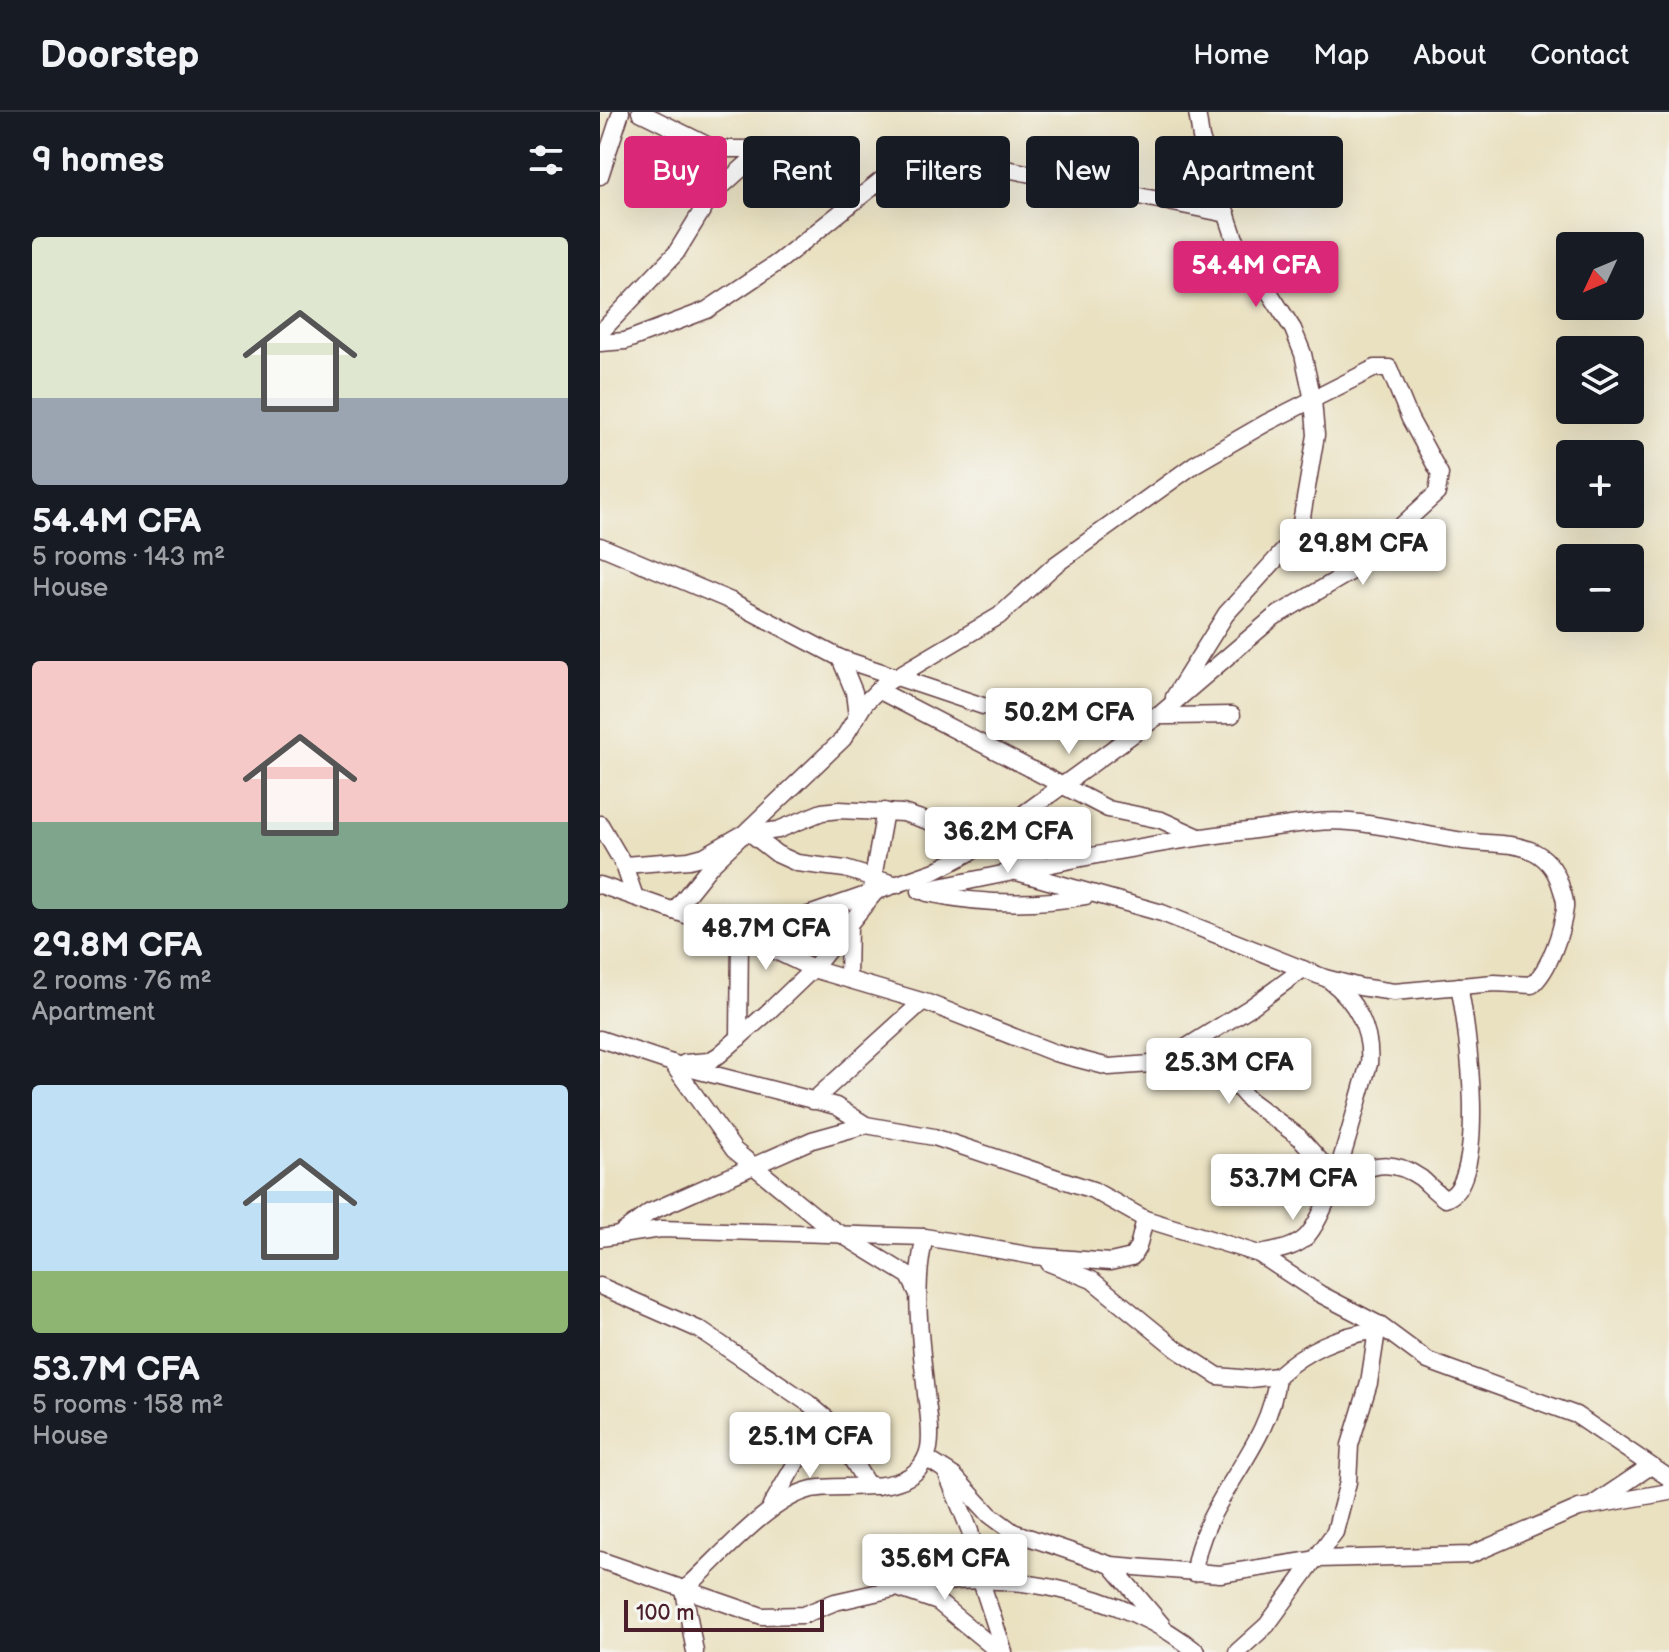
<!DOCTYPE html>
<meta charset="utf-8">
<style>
body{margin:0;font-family:"Balsamiq Sans",sans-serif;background:#20242c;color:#f1f3f6;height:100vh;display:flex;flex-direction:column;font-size:30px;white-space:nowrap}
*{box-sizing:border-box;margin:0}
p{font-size:26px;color:#9ea1a6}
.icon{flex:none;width:44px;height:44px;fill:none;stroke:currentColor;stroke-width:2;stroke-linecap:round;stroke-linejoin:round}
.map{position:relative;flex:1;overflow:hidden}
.side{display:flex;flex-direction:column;background:#171b24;width:600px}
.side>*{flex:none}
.hud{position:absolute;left:24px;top:24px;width:760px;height:72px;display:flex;gap:16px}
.needle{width:52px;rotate:226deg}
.tools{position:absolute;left:956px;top:120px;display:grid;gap:16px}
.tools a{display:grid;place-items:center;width:88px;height:88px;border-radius:8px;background:#171b24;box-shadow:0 8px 32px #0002;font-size:40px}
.scale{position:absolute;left:24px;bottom:20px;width:200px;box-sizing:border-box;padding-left:8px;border:4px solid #4a1f2b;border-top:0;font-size:22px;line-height:28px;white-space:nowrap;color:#4a1f2b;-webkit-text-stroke:6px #f6f6f2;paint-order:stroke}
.price{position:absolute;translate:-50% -68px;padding:0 18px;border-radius:8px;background:#fff;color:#222;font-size:26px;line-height:52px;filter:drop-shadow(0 2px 4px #0008)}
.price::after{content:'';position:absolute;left:50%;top:48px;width:24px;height:18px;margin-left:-12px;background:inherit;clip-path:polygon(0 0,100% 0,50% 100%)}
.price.active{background:#db2777;color:#fff}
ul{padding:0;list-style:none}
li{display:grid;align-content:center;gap:16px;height:424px;padding:0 32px}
li span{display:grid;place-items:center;height:248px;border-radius:8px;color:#555}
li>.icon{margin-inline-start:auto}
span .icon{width:144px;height:144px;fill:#fffc;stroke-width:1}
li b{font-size:34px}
h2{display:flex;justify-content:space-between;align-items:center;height:96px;padding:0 32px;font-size:34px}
.pill{padding:0 28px;border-radius:8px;background:#171b24;box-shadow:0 8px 32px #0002;font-size:28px;line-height:72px}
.pill.active{background:#db2777;color:#fff}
header{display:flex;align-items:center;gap:48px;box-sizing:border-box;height:112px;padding:0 40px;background:#171b24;border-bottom:2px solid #363941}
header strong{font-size:38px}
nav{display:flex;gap:44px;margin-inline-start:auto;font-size:28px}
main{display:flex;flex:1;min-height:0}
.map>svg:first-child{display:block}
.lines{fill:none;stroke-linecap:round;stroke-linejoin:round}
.minor-casing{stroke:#623c42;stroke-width:19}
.minor{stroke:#fff;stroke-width:16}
</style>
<header>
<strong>Doorstep</strong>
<nav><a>Home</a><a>Map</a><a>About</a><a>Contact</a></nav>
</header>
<main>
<section class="side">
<h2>9 homes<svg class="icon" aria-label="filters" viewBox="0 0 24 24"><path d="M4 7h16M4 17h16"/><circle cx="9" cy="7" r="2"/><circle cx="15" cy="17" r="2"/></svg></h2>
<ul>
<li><span style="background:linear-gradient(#dfe7d0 65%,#9aa5b1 0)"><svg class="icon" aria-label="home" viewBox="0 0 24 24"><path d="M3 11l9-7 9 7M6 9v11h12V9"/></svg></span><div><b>54.4M CFA</b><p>5 rooms · 143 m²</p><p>House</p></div></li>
<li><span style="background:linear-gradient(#f6c9c9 65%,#7fa58c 0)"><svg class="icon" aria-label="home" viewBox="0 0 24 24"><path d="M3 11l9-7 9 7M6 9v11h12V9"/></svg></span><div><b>29.8M CFA</b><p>2 rooms · 76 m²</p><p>Apartment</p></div></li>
<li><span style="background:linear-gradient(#bfe0f5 75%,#8fb573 0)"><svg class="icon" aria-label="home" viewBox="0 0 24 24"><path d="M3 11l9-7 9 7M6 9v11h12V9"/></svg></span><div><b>53.7M CFA</b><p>5 rooms · 158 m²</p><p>House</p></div></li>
</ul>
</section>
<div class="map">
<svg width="1069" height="1540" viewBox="0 0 1069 1540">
<rect width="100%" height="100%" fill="#f6f6f2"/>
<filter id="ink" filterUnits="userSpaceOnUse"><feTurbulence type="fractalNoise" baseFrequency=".0125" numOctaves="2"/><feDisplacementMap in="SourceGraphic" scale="16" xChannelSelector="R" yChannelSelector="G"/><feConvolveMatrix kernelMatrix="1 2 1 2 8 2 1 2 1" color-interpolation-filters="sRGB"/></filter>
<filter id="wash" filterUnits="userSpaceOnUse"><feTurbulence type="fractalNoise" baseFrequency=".006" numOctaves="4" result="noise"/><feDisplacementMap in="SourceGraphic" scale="32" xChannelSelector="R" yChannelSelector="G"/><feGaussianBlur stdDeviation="1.8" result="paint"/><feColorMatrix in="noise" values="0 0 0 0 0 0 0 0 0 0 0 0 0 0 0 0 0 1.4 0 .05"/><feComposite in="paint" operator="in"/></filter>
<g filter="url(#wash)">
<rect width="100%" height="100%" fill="#eae1c1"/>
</g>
<g filter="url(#ink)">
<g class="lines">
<defs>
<g id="minor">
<path d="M0,64l21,-64"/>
<path d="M0,221l76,-80 35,-57 49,-44 -2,-3h-43l-75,-37"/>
<path d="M0,231l25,-2 82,-31 70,-47 122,-97 26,-12 22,-1 40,12 240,49"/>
<path d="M0,434l131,55 109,57 143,48 64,12 185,-3"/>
<path d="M240,546l14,34 3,25"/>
<path d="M278,578l230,119 53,11 38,17"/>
<path d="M574,585l52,-83 73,-80 17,-99 -3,-35 -10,-46 -10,-25 -58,-90 -34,-101 -4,-26"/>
<path d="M0,712l24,41 11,32"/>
<path d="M150,721l27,21 20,9 48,6 52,16"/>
<path d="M24,753l65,-5 15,-4 37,-21 37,-5 44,-18 17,-2 64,3 83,27 43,24 12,1"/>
<path d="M0,773l140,49 73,35 115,34 127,50 54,14 70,-5 32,6 15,6 23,26 50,37 36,40"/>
<path d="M271,777l14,-78"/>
<path d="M320,779c109,-22 218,-47 328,-60 33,-4 69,-12 102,-9 38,3 76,14 114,19 39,5 81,-3 96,43 2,8 6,15 5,24 -3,23 -15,61 -33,77l-38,-2 -100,9 -34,-5 -35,-9 -163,-65 -145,-41"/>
<path d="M327,781c52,11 107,13 159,3"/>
<path d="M74,799l37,-46 132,-126 22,-36 19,-19 115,-68 56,-51 140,-101 71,-41 109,-55h14l21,51 30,55 -3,19 -85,78 -78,46 -116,99 -187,136 -36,19 -141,49 -54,14"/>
<path d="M248,867l1,-54"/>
<path d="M139,926l1,-104"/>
<path d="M0,927l84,28 152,39 30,19"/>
<path d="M564,949l87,-54 52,-38"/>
<path d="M72,951l62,87 92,75 83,51 8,16"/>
<path d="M85,951l24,-2 10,-6 48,-42 46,-44 63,-78"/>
<path d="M213,989l109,-99"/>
<path d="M731,1081c29,-25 54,-40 90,-15 8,7 15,15 24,21 45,-13 22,-176 14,-213"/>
<path d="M19,1123l31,-23 162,-72 54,-15 68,12 159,53 52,29 114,35 61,40 58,30 50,37 148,54 93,63"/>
<path d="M0,1126l61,-9 264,8 108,19 77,6 22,-5 6,-10 7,-28"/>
<path d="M659,1142c15,-3 34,-5 46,-16 27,-26 51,-134 64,-174 3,-33 -13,-64 -40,-84"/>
<path d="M449,1151l43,17 86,70 40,26 32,3 27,-3c30,-27 60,-40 100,-46"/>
<path d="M0,1174l100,44 108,73 19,16 40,65 10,2"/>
<path d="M326,1346l28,18 36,39 23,17 98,33 51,60"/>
<path d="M346,1360l24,59 11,50 23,71"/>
<path d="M994,1392l55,-37"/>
<path d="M171,1394l35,-61 21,-26"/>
<path d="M0,1448l162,56 41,-1 32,-13 62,-14 41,14 61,50"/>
<path d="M511,1453l109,9 98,-15 152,-4 109,-47 90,-16"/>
<path d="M594,1461c7,-73 77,-123 83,-197"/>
<path d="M308,1477c88,-25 219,5 289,63"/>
<path d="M84,1478c34,-30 84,-91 128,-101 35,-7 106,11 117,-41 3,-17 -1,-37 -3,-54 -5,-53 -14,-105 -1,-157"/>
<path d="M84,1478l11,62"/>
<path d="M637,1540l30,-27 68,-93 13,-50 2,-37 19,-62 9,-59"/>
</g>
</defs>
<use href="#minor" class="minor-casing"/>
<use href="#minor" class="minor"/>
</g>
</g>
</svg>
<div class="tools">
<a><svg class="needle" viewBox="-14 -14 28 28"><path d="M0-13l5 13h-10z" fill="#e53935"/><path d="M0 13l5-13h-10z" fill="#9ea1a6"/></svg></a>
<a><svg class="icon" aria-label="layers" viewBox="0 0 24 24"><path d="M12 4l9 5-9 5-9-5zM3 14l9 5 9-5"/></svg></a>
<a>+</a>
<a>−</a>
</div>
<div class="scale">100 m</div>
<b class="price active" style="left:656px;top:197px">54.4M CFA</b>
<b class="price" style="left:763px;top:475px">29.8M CFA</b>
<b class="price" style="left:469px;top:644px">50.2M CFA</b>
<b class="price" style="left:408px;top:763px">36.2M CFA</b>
<b class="price" style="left:166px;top:860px">48.7M CFA</b>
<b class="price" style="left:629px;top:994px">25.3M CFA</b>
<b class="price" style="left:693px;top:1110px">53.7M CFA</b>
<b class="price" style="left:210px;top:1368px">25.1M CFA</b>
<b class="price" style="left:345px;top:1490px">35.6M CFA</b>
<div class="hud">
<a class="pill active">Buy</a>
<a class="pill">Rent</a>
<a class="pill">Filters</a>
<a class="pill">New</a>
<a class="pill">Apartment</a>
</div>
</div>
</main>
